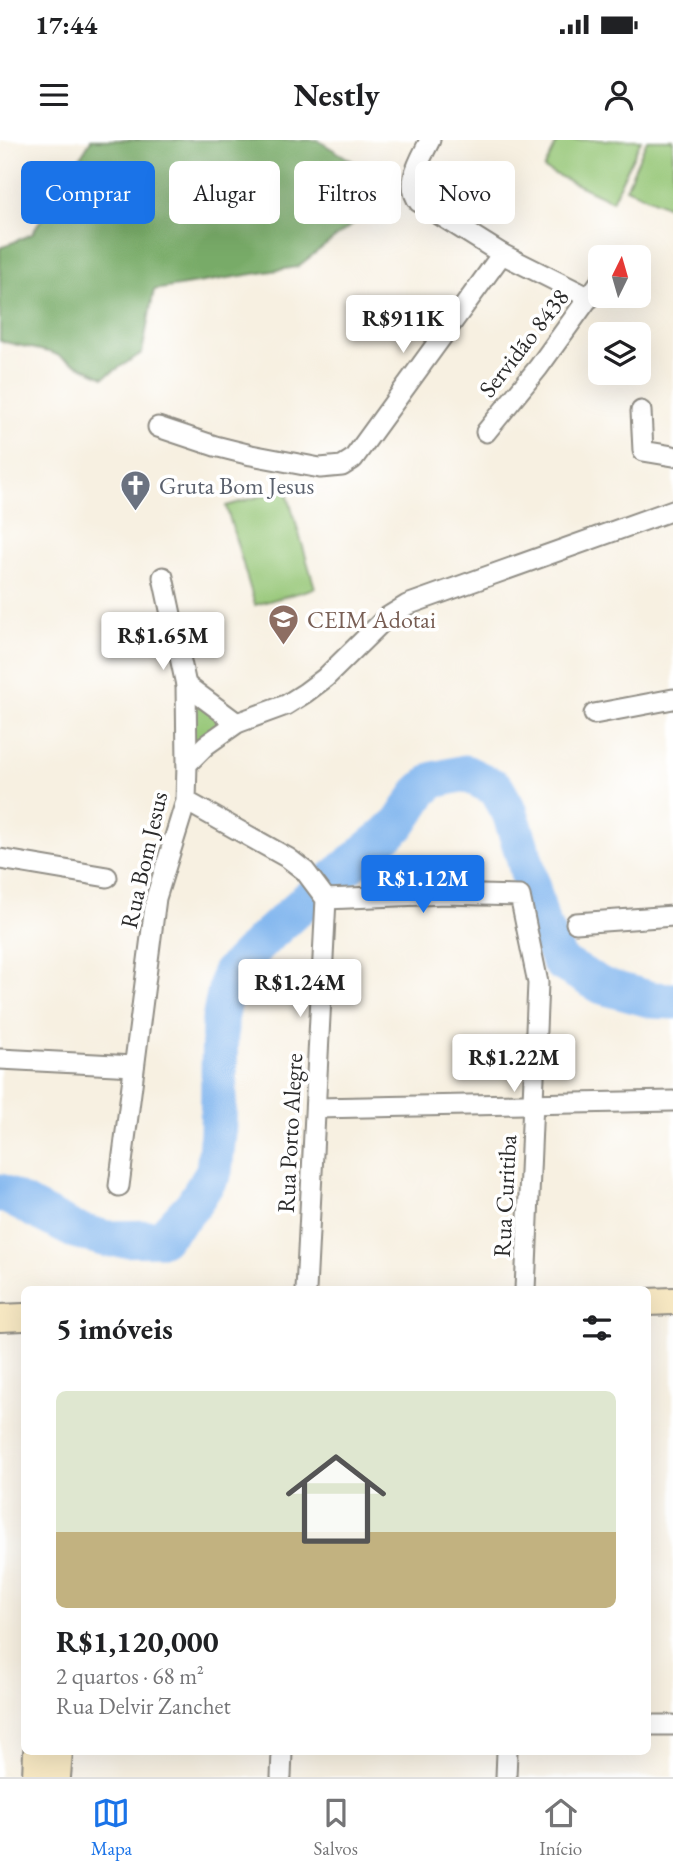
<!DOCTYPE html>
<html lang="pt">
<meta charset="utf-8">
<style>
body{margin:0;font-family:"EB Garamond",serif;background:#f2f2f2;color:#202124;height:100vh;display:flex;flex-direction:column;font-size:26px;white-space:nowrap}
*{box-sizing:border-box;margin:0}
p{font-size:23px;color:#757577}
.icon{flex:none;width:38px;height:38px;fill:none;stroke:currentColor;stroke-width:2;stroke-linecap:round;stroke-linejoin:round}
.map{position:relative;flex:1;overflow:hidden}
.details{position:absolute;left:21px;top:1146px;width:630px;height:469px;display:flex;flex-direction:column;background:#fff;border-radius:10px;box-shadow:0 7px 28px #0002}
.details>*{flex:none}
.hud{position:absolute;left:21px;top:21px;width:632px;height:63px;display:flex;gap:14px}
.needle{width:46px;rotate:5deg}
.fabs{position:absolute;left:588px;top:105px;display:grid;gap:14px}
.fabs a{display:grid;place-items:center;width:63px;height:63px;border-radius:10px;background:#fff;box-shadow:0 7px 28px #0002;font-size:35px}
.price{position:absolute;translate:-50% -60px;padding:0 16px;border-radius:7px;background:#fff;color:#222;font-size:23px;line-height:46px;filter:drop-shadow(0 2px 4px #0008)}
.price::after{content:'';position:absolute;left:50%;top:42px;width:21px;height:16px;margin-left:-10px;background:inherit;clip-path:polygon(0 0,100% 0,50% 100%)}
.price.active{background:#1a73e8;color:#fff}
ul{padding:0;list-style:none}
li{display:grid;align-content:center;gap:14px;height:371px;padding:0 35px}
li span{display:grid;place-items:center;height:217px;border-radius:10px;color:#555}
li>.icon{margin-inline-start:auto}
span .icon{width:126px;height:126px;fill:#fffc;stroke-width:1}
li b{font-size:30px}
h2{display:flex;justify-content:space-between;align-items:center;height:84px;padding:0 35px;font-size:30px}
.pill{padding:0 24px;border-radius:10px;background:#fff;box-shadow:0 7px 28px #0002;font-size:24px;line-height:63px}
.pill.active{background:#1a73e8;color:#fff}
.status{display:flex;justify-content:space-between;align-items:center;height:49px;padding:0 35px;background:#fff;direction:ltr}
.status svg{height:19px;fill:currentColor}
header{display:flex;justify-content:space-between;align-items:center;height:91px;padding:0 35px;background:#fff;font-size:32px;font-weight:700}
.dock{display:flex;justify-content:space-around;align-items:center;height:98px;border-top:2px solid #e0e0e0;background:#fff;font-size:19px;color:#757577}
.dock a{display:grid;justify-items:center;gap:4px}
.dock .active{color:#1a73e8}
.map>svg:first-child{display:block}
.green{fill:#95c676;stroke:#607850;stroke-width:2}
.forest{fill:#78ab67;stroke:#526b49;stroke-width:2}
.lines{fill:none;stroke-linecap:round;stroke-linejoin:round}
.river{stroke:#80b5ee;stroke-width:37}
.street-casing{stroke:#918e86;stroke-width:23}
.secondary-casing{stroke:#918e86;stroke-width:30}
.street{stroke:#fff;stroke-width:19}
.secondary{stroke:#f7e8c3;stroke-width:26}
.labels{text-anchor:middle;stroke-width:7;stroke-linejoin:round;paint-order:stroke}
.street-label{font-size:24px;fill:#2b2b2b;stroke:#fff}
.worship-label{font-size:24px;fill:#5b616d;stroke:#fff;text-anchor:start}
.education-label{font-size:24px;fill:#785e54;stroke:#fff;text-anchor:start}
</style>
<div class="status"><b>17:44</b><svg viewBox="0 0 49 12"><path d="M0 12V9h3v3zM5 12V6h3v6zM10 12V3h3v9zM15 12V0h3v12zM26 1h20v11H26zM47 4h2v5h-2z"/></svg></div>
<header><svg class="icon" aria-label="menu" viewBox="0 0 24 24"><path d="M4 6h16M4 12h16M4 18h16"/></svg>Nestly<svg class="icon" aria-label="person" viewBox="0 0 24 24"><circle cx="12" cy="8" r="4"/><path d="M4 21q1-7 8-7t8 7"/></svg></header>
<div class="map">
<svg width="673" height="1637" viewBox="0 0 673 1637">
<rect width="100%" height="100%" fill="#fff"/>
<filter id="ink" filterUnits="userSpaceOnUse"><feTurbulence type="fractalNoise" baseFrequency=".0143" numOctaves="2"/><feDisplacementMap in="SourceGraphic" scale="14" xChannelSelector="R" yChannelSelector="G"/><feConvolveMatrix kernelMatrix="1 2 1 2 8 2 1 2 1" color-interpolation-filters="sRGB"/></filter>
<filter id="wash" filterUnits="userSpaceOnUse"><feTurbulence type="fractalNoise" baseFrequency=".00686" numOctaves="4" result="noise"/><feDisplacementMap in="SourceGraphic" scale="28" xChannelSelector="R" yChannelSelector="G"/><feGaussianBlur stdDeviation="1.57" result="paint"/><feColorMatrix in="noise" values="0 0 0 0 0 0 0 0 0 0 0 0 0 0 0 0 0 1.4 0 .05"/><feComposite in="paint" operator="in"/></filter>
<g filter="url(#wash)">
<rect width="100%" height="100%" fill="#f7f0e1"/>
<g class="green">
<path d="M558,0h83l-29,61 -68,-32z"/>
<path d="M647,0h26v69l-47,-21z"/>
<path d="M286,349l29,99 -60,17 -29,-99z"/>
<path d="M190,559l36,23 -35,25z"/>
</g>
<path class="forest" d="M91,0h226l47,28 -2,49 -65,50 -143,23 -12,63 -38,24 -51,-24 -53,-12v-93l32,-14z"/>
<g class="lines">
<g class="river">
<path d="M329,742l70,-58 22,-33 13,-11 31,-7 31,15 14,25 14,44 17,65 19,40 42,24 51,14 20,1"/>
<path d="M0,1052l74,38 33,9 55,-1 30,-32 22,-35 4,-38 2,-113 9,-46 36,-36 43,-39"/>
</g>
</g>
</g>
<g filter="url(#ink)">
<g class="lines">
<defs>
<g id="street">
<path d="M502,114l88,44"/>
<path d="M641,271l2,40 30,5"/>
<path d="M158,287l57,19 36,9 69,13 22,-2 11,-7 149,-205 -83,-52c-15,-19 2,-43 11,-62"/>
<path d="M486,292l52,-64 62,-86"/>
<path d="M163,437l23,108 1,79"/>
<path d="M186,545l51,38"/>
<path d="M594,574l79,-15"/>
<path d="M186,661l102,57 17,13 21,28 -20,391"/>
<path d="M0,719l107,18"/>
<path d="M326,759l119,-5 75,2 18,87 -13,307"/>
<path d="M576,783l97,-7"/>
<path d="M0,919l134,7"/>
<path d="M316,968l357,-7"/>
<path d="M119,1046l37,-288 30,-97 1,-37 19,-19 31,-22 49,-18 19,-12 20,-15 61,-60 21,-13 266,-95"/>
<path d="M648,1585h25"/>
<path d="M281,1637l1,-25"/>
<path d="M506,1637l1,-25"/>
</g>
<g id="secondary">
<path d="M648,1162l25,-1"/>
<path d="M0,1178l24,-1"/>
<path d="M36,1637l1,-25"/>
<path d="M57,1637l2,-25"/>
</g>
</defs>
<use href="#street" class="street-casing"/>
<use href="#secondary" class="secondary-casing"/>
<use href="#street" class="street"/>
<use href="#secondary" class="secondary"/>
</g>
</g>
<defs>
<symbol id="church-pin" viewBox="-11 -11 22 30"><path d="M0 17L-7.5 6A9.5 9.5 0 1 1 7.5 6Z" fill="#6b7280" stroke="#fff"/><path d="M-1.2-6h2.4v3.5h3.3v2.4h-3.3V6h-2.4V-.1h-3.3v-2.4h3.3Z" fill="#fff"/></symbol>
<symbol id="school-pin" viewBox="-11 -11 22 30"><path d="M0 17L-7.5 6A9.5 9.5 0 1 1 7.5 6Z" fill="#8d6e63" stroke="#fff"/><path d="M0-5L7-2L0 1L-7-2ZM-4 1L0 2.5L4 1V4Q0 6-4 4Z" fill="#fff"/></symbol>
</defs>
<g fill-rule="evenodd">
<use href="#church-pin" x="118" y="328" width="35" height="47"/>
<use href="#school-pin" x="266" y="462" width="35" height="47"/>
</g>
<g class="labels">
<g class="street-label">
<text transform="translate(524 203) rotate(-52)" y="8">Servidão 8438</text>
<text transform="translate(144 720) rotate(-77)" y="8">Rua Bom Jesus</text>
<text transform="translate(290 993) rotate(-87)" y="8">Rua Porto Alegre</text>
<text transform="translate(505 1056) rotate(-87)" y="8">Rua Curitiba</text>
</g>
<g class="worship-label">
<text x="159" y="354">Gruta Bom Jesus</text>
</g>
<g class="education-label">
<text x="307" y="488">CEIM Adotai</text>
</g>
</g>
</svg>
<div class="fabs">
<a><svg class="needle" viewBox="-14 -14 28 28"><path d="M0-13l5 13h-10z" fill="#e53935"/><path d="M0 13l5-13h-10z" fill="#757577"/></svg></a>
<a><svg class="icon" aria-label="layers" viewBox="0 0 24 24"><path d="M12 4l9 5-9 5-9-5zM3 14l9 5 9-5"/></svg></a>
</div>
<b class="price" style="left:403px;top:215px">R$911K</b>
<b class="price" style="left:163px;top:532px">R$1.65M</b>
<b class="price active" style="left:423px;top:775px">R$1.12M</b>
<b class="price" style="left:300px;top:879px">R$1.24M</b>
<b class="price" style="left:514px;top:954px">R$1.22M</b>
<div class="hud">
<a class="pill active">Comprar</a>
<a class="pill">Alugar</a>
<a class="pill">Filtros</a>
<a class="pill">Novo</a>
</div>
<section class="details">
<h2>5 imóveis<svg class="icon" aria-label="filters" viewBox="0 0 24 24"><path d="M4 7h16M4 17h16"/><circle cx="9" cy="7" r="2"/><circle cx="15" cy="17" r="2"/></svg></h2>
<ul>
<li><span style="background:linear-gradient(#dfe7d0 65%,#c2b280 0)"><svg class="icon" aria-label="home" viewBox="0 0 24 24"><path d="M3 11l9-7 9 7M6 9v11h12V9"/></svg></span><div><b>R$1,120,000</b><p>2 quartos · 68 m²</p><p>Rua Delvir Zanchet</p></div></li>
</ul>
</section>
</div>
<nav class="dock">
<a class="active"><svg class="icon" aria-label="map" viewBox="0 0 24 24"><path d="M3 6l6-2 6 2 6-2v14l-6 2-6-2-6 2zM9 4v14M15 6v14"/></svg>Mapa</a>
<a><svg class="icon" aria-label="saved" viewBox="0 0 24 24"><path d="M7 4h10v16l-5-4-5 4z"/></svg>Salvos</a>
<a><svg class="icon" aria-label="home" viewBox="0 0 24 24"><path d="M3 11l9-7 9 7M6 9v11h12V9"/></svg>Início</a>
</nav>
